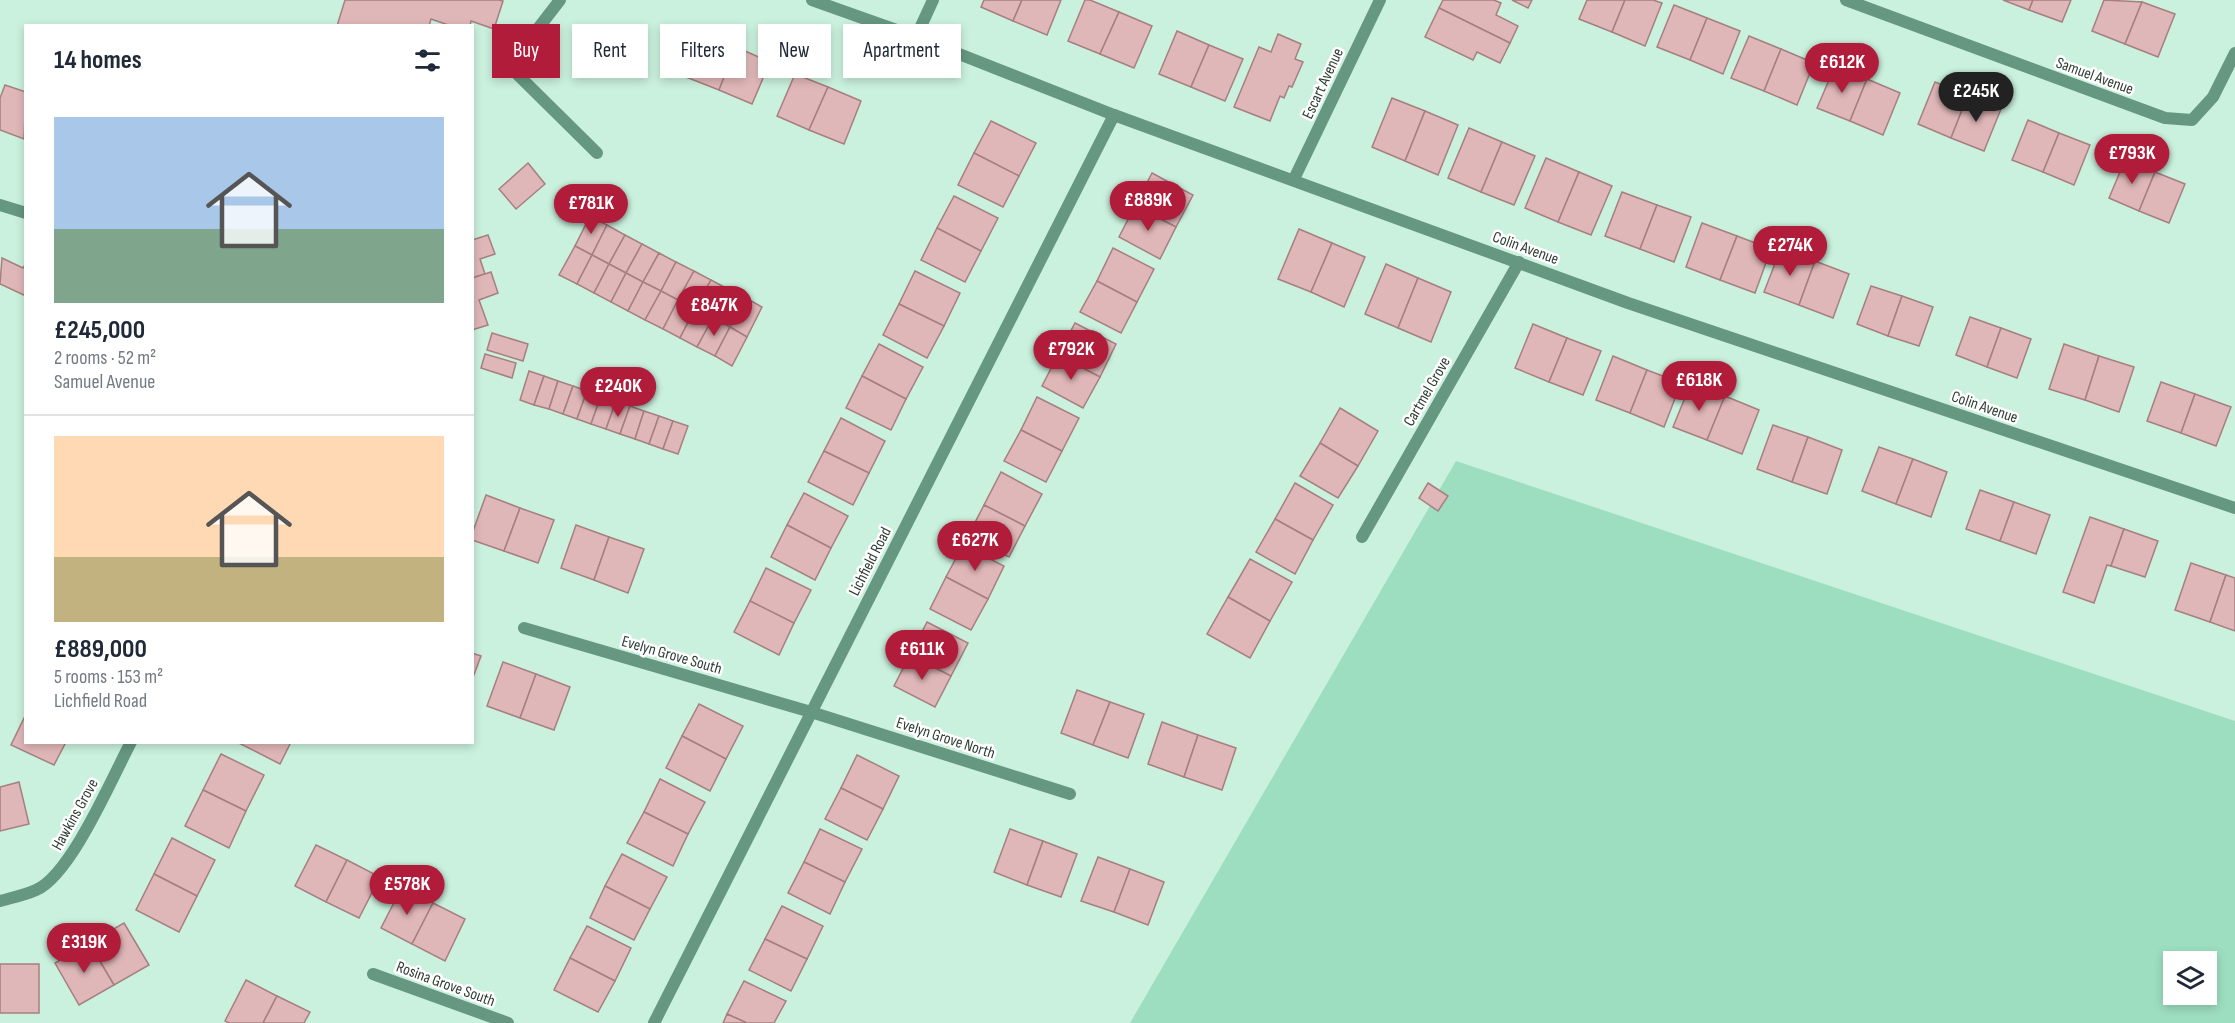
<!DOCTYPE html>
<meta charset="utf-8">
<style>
body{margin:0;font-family:"Sofia Sans Condensed",sans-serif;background:#f2f2f3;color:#1f2937;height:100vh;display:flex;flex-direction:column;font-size:22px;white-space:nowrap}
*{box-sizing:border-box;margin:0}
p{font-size:20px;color:#747a83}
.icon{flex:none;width:33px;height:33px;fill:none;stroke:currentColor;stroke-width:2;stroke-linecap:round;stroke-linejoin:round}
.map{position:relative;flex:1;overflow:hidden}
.details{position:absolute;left:24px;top:24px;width:450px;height:720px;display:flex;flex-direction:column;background:#fff;border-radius:0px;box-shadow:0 3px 9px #0003}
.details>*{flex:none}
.hud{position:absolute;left:492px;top:24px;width:570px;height:54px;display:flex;gap:12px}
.buttons{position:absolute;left:2163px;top:951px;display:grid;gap:12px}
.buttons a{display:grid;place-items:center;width:54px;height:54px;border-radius:0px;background:#fff;box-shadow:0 3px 9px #0003;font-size:30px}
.price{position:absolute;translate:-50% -51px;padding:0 14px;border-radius:21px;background:#b01c39;color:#fff;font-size:20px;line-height:39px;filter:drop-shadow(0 2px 3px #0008)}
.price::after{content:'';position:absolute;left:50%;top:36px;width:18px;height:14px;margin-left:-9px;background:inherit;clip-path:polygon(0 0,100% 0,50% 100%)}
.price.current{background:#222;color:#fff}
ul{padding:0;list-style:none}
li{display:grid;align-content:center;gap:12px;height:318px;padding:0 30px}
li+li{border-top:2px solid #e0e1e3}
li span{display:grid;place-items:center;height:186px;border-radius:0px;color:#555}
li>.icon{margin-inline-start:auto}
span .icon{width:108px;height:108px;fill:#fffc;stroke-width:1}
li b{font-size:26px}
h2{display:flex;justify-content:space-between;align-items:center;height:72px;padding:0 30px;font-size:26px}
.tag{padding:0 21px;border-radius:0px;background:#fff;box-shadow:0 3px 9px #0003;font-size:21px;line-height:54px}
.tag.current{background:#b01c39;color:#fff}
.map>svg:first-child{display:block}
.green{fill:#9ddec1;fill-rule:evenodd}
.building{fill:#e0b7b8;stroke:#a67f80;stroke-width:1.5}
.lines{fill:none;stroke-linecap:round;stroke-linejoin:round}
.lane{stroke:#669781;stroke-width:12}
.street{stroke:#669781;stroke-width:12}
.labels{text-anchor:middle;stroke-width:5;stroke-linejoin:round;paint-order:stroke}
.street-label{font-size:16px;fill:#2e3d36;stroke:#fff}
</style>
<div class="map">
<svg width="2235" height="1023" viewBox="0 0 2235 1023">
<rect width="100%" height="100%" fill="#caf1de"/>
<path class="green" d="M1456,461l779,260v302h-1105zM2174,962h32v32h-32z"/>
<g class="building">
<path d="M345,0h154l4,1 -9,28 -23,-8 -1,5h-19l-20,-7 -2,7h-92z"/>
<path d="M984,0h38l-9,21 -32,-14z"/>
<path d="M1022,0h39l-14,35 -34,-14z"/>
<path d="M1085,0h5l29,12 -19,42 -32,-13z"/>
<path d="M1443,0h51l7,3 -5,12 22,11 -8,17 -71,-35z"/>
<path d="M1512,0h20l-4,8z"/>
<path d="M1587,0h38l-13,32 -33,-13z"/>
<path d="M1625,0h28l9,3 -17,43 -33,-14z"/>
<path d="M2003,0h30l-4,10z"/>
<path d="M2033,0h38l-9,22 -33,-12z"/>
<path d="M2104,0l38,2 -17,42 -33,-13z"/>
<path d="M2142,2l33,12 -17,43 -33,-13z"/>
<path d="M1674,5l33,13 -17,42 -33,-13z"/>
<path d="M1439,8l71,35 -10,20 -23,-11 -4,8 -48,-23z"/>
<path d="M1119,12l33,14 -18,42 -34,-14z"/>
<path d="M1707,18l33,13 -17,43 -33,-14z"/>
<path d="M1177,31l32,14 -18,42 -32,-13z"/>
<path d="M704,34l32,13 -17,43 -33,-13z"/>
<path d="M1278,34l23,10 -6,15 8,3 -11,25 -3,-1 -5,12 -4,-2 -10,25 -36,-14 25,-60 12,5z"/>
<path d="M1749,36l32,13 -17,42 -33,-13z"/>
<path d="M1209,45l34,14 -18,42 -34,-14z"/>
<path d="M736,47l34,15 -18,42 -33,-14z"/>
<path d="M1781,49l33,14 -17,42 -33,-14z"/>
<path d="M1835,66l32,13 -17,42 -33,-13z"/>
<path d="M795,74l33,13 -19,43 -32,-14z"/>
<path d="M1867,79l33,14 -17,42 -33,-14z"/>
<path d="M1935,82l33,13 -17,43 -33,-14z"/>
<path d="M5,85l21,7 -2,47 -24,-9v-32z"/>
<path d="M828,87l33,14 -17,43 -35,-14z"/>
<path d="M1968,95l33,14 -17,42 -33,-13z"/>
<path d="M1392,98l33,13 -20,50 -33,-14z"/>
<path d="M1425,111l33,14 -20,50 -33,-14z"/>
<path d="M2028,120l31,13 -16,39 -31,-12z"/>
<path d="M991,121l45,22 -17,33 -45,-23z"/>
<path d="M1469,128l33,14 -21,50 -33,-14z"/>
<path d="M2059,133l31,12 -16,40 -31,-13z"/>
<path d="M1502,142l33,14 -21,49 -33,-13z"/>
<path d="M974,153l45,23 -16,31 -45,-22z"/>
<path d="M1546,158l33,14 -21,50 -33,-14z"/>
<path d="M2125,160l30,12 -16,39 -30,-13z"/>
<path d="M528,163l17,21 -29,25 -17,-20z"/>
<path d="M1579,172l33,14 -21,49 -33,-13z"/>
<path d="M2155,172l30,12 -16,39 -30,-12z"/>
<path d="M1152,173l41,22 -17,32 -41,-21z"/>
<path d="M1622,192l35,13 -17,44 -35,-13z"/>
<path d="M954,196l44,22 -17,33 -44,-23z"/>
<path d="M1657,205l34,12 -17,45 -34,-13z"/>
<path d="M1135,206l41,21 -16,32 -41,-22z"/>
<path d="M590,216l17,9 -15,30 -17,-9z"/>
<path d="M1702,223l35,13 -17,44 -34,-13z"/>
<path d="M607,225l18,10 -16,29 -17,-9z"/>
<path d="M937,228l44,23 -16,31 -44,-22z"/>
<path d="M1299,229l33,14 -21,49 -33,-13z"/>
<path d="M488,235l7,19 -15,5 5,15 -13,4v-38z"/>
<path d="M625,235l17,9 -16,29 -17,-9z"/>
<path d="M1737,236l34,13 -16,44 -35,-13z"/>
<path d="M1332,243l33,14 -21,50 -33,-15z"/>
<path d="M642,244l17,9 -16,29 -17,-9z"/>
<path d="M575,246l17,9 -15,29 -18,-9z"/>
<path d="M1113,248l41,21 -17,33 -40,-21z"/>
<path d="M1781,248l34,13 -16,44 -35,-13z"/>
<path d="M659,253l17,9 -15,29 -18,-9z"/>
<path d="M592,255l17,9 -15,29 -17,-9z"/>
<path d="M2,258l21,10 3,-5v33l-26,-12z"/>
<path d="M1815,261l34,13 -16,44 -34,-13z"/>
<path d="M676,262l18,9 -16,29 -17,-9z"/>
<path d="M609,264l17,9 -15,29 -17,-9z"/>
<path d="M1386,264l32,14 -20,50 -33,-14z"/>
<path d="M694,271l17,9 -16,29 -17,-9z"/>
<path d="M915,271l45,22 -16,33 -45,-22z"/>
<path d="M491,272l7,21 -19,7 9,25 -16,5v-52z"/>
<path d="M626,273l17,9 -15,29 -17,-9z"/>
<path d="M1418,278l33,14 -20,50 -33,-14z"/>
<path d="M711,280l17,9 -15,29 -18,-9z"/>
<path d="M1097,281l40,21 -16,31 -41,-21z"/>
<path d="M643,282l18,9 -16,29 -17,-9z"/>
<path d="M1871,286l31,10 -14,40 -31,-12z"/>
<path d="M728,289l18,9 -16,29 -17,-9z"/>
<path d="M661,291l17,9 -15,29 -18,-9z"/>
<path d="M1902,296l31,11 -14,39 -31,-10z"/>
<path d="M746,298l16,9 -15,30 -17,-10z"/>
<path d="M678,300l17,9 -15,29 -17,-9z"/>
<path d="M899,304l45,22 -17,32 -44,-23z"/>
<path d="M695,309l18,9 -16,29 -17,-9z"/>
<path d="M1970,317l31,11 -14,39 -31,-12z"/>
<path d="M713,318l17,9 -15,29 -18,-9z"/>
<path d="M1075,323l41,21 -16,33 -42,-22z"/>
<path d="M1533,324l34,14 -18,44 -34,-14z"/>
<path d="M730,327l17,10 -15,29 -17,-10z"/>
<path d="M2001,328l30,11 -14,39 -30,-11z"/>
<path d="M492,333l36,11 -5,17 -36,-11z"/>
<path d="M1567,338l34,13 -18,44 -34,-13z"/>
<path d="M879,344l44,23 -17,32 -44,-23z"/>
<path d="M2064,344l35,12 -14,44 -36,-11z"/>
<path d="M485,354l31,9 -4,15 -31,-10z"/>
<path d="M1058,355l42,22 -17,31 -41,-22z"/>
<path d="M1613,356l34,14 -17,43 -34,-13z"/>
<path d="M2099,356l35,11 -15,45 -34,-12z"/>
<path d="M1647,370l34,13 -17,44 -34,-14z"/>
<path d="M529,371l15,5 -10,29 -14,-5z"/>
<path d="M544,376l14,5 -9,28 -15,-4z"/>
<path d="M862,376l44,23 -15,31 -45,-22z"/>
<path d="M558,381l15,5 -10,28 -14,-5z"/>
<path d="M2161,382l34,12 -14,39 -34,-12z"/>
<path d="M1691,383l34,13 -18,44 -34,-13z"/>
<path d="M573,386l14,5 -10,28 -14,-5z"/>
<path d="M587,391l14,5 -10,28 -14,-5z"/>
<path d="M2195,394l36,13 -15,39 -35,-13z"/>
<path d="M601,396l15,5 -10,28 -15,-5z"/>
<path d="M1725,396l34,14 -17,44 -35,-14z"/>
<path d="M1037,397l42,21 -17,33 -41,-21z"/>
<path d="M616,401l14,5 -10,28 -14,-5z"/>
<path d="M630,406l14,5 -9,28 -15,-5z"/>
<path d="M1340,408l38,23 -20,35 -38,-23z"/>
<path d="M644,411l15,5 -10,28 -14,-5z"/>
<path d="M659,416l14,5 -10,28 -14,-5z"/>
<path d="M841,418l44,23 -16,32 -45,-22z"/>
<path d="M673,421l15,5 -10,28 -15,-5z"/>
<path d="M1773,425l35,12 -16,45 -35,-13z"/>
<path d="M1021,430l41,21 -16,31 -42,-21z"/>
<path d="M1808,437l34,13 -15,44 -35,-12z"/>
<path d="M1320,443l38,23 -20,32 -38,-22z"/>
<path d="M1879,447l34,12 -17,45 -34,-13z"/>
<path d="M824,451l45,22 -16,32 -45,-23z"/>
<path d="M1913,459l34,13 -16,45 -35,-13z"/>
<path d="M1001,472l41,22 -17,32 -41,-21z"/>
<path d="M1295,483l38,22 -20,35 -38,-21z"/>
<path d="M1428,483l20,13 -10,15 -19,-13z"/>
<path d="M1980,490l34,12 -14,39 -34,-12z"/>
<path d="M804,493l44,23 -17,32 -44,-23z"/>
<path d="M486,495l34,13 -16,43 -32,-11v-6z"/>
<path d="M2014,502l36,13 -14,39 -36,-13z"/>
<path d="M984,505l41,21 -16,31 -41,-21z"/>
<path d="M520,508l34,12 -16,43 -34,-12z"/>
<path d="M2090,517l34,12 -13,37 -4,-1 -13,38 -31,-11z"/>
<path d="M1275,519l38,21 -18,34 -39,-22z"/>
<path d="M576,525l33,12 -15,43 -33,-12z"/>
<path d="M787,525l44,23 -16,32 -44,-23z"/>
<path d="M2124,529l34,12 -13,36 -34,-11z"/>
<path d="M609,537l35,12 -16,44 -34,-13z"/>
<path d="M963,545l41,21 -16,33 -42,-22z"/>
<path d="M1250,559l42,23 -22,39 -42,-24z"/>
<path d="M2191,563l35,12 -16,47 -35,-12z"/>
<path d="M766,568l45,22 -17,33 -44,-22z"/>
<path d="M2226,575l9,3v53l-25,-9z"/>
<path d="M946,577l42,22 -17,31 -41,-21z"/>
<path d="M1228,597l42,24 -20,37 -43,-24z"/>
<path d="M750,601l44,22 -15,32 -45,-23z"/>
<path d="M927,622l41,21 -17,33 -41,-21z"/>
<path d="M472,653l9,3 -9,24z"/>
<path d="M910,655l41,21 -16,31 -41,-21z"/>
<path d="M503,662l33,12 -16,44 -33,-12z"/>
<path d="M536,674l34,13 -16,43 -34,-12z"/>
<path d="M1077,690l33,12 -17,43 -32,-12z"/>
<path d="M1110,702l34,12 -16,44 -35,-13z"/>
<path d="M699,704l44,22 -17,33 -44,-23z"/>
<path d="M26,714v28h40l-12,23 -43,-20z"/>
<path d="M1162,722l36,13 -14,42 -36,-13z"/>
<path d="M1198,735l38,13 -14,42 -38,-13z"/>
<path d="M682,736l44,23 -16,32 -44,-23z"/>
<path d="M237,742h54l-11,22z"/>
<path d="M221,754l43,21 -18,36 -43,-21z"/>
<path d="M857,755l42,21 -16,33 -42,-21z"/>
<path d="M660,779l45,23 -17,32 -44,-22z"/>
<path d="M19,782l10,42 -29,7v-44z"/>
<path d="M841,788l42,21 -16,31 -42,-21z"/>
<path d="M203,790l43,21 -17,37 -44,-22z"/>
<path d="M644,812l44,22 -15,32 -46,-23z"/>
<path d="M820,829l42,20 -17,33 -41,-20z"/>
<path d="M1010,829l33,12 -16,44 -33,-13z"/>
<path d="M172,838l43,22 -18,36 -43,-22z"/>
<path d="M1043,841l34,13 -16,43 -34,-12z"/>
<path d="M316,845l31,15 -21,42 -31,-16z"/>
<path d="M622,854l45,23 -17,32 -45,-23z"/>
<path d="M1098,857l32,12 -16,43 -33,-11z"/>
<path d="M347,860l33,17 -21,41 -33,-16z"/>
<path d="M804,862l41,20 -15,32 -42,-21z"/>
<path d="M1130,869l34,13 -16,43 -34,-13z"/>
<path d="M154,874l43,22 -18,36 -43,-22z"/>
<path d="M605,886l45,23 -16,31 -44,-22z"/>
<path d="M402,887l31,16 -21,41 -31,-16z"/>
<path d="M433,903l32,16 -20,42 -33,-17z"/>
<path d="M782,906l41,20 -16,33 -42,-20z"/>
<path d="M124,923l25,42 -35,20 -25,-42z"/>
<path d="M587,926l44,22 -16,33 -45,-23z"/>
<path d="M765,939l42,20 -16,32 -42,-21z"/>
<path d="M89,943l25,42 -35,20 -24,-42z"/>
<path d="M570,958l45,23 -17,31 -44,-22z"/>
<rect x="0" y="964" width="39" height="49"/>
<path d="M246,980l31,16 -14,27h-34l-4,-2z"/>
<path d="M744,981l42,20 -12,22h-27l-20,-9z"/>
<path d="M277,996l33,16 -6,11h-41z"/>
<path d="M727,1014l20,9h-24z"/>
</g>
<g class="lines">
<path class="lane" d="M560,0l-51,66 88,87"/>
<g class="street">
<path d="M812,0l104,37 198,78 514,188 607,205"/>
<path d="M1846,0l319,118 27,2 21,-23 22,-44"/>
<path d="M916,37l17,-37"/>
<path d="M1294,179l86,-179"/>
<path d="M0,205l26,8"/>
<path d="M1362,537l157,-275"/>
<path d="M524,628l287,84 259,82"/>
<path d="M0,901c11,-3 25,-6 36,-11 35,-15 76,-112 95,-148"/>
<path d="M373,974l135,49"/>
<path d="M654,1023l460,-908"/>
</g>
</g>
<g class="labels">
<g class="street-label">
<text transform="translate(2095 75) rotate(20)" y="6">Samuel Avenue</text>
<text transform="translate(1322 83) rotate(-65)" y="6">Escart Avenue</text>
<text transform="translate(1526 247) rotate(20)" y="6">Colin Avenue</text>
<text transform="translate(1426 391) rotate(-60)" y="6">Cartmel Grove</text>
<text transform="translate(1985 406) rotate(19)" y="6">Colin Avenue</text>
<text transform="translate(869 561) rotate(-63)" y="6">Lichfield Road</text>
<text transform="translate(672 654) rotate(16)" y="6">Evelyn Grove South</text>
<text transform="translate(946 737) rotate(18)" y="6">Evelyn Grove North</text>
<text transform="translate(74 814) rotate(-61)" y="6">Hawkins Grove</text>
<text transform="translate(446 983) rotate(20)" y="6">Rosina Grove South</text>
</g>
</g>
</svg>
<div class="buttons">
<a><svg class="icon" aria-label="layers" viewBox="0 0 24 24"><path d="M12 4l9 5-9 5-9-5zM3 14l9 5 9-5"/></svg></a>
</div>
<b class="price" style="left:1842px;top:94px">£612K</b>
<b class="price current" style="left:1976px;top:123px">£245K</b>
<b class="price" style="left:2132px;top:185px">£793K</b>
<b class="price" style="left:1148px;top:232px">£889K</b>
<b class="price" style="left:591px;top:235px">£781K</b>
<b class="price" style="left:1790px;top:277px">£274K</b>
<b class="price" style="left:714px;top:337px">£847K</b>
<b class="price" style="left:1071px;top:381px">£792K</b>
<b class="price" style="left:1699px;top:412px">£618K</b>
<b class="price" style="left:618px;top:418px">£240K</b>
<b class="price" style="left:975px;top:572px">£627K</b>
<b class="price" style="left:922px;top:681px">£611K</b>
<b class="price" style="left:407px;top:916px">£578K</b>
<b class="price" style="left:84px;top:974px">£319K</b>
<div class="hud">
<a class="tag current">Buy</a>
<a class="tag">Rent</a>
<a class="tag">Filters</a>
<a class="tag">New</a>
<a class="tag">Apartment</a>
</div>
<section class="details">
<h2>14 homes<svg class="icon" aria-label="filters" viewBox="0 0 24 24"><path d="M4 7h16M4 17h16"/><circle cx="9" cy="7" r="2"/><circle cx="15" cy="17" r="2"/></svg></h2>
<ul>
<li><span style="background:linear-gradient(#a9c7e8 60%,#7fa58c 0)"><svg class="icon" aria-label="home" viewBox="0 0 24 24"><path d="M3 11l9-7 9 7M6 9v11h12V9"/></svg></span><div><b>£245,000</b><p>2 rooms · 52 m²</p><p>Samuel Avenue</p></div></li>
<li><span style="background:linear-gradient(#ffd9b3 65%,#c2b280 0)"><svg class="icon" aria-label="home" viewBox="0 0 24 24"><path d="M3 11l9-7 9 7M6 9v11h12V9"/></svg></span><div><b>£889,000</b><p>5 rooms · 153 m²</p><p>Lichfield Road</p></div></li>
</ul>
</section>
</div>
